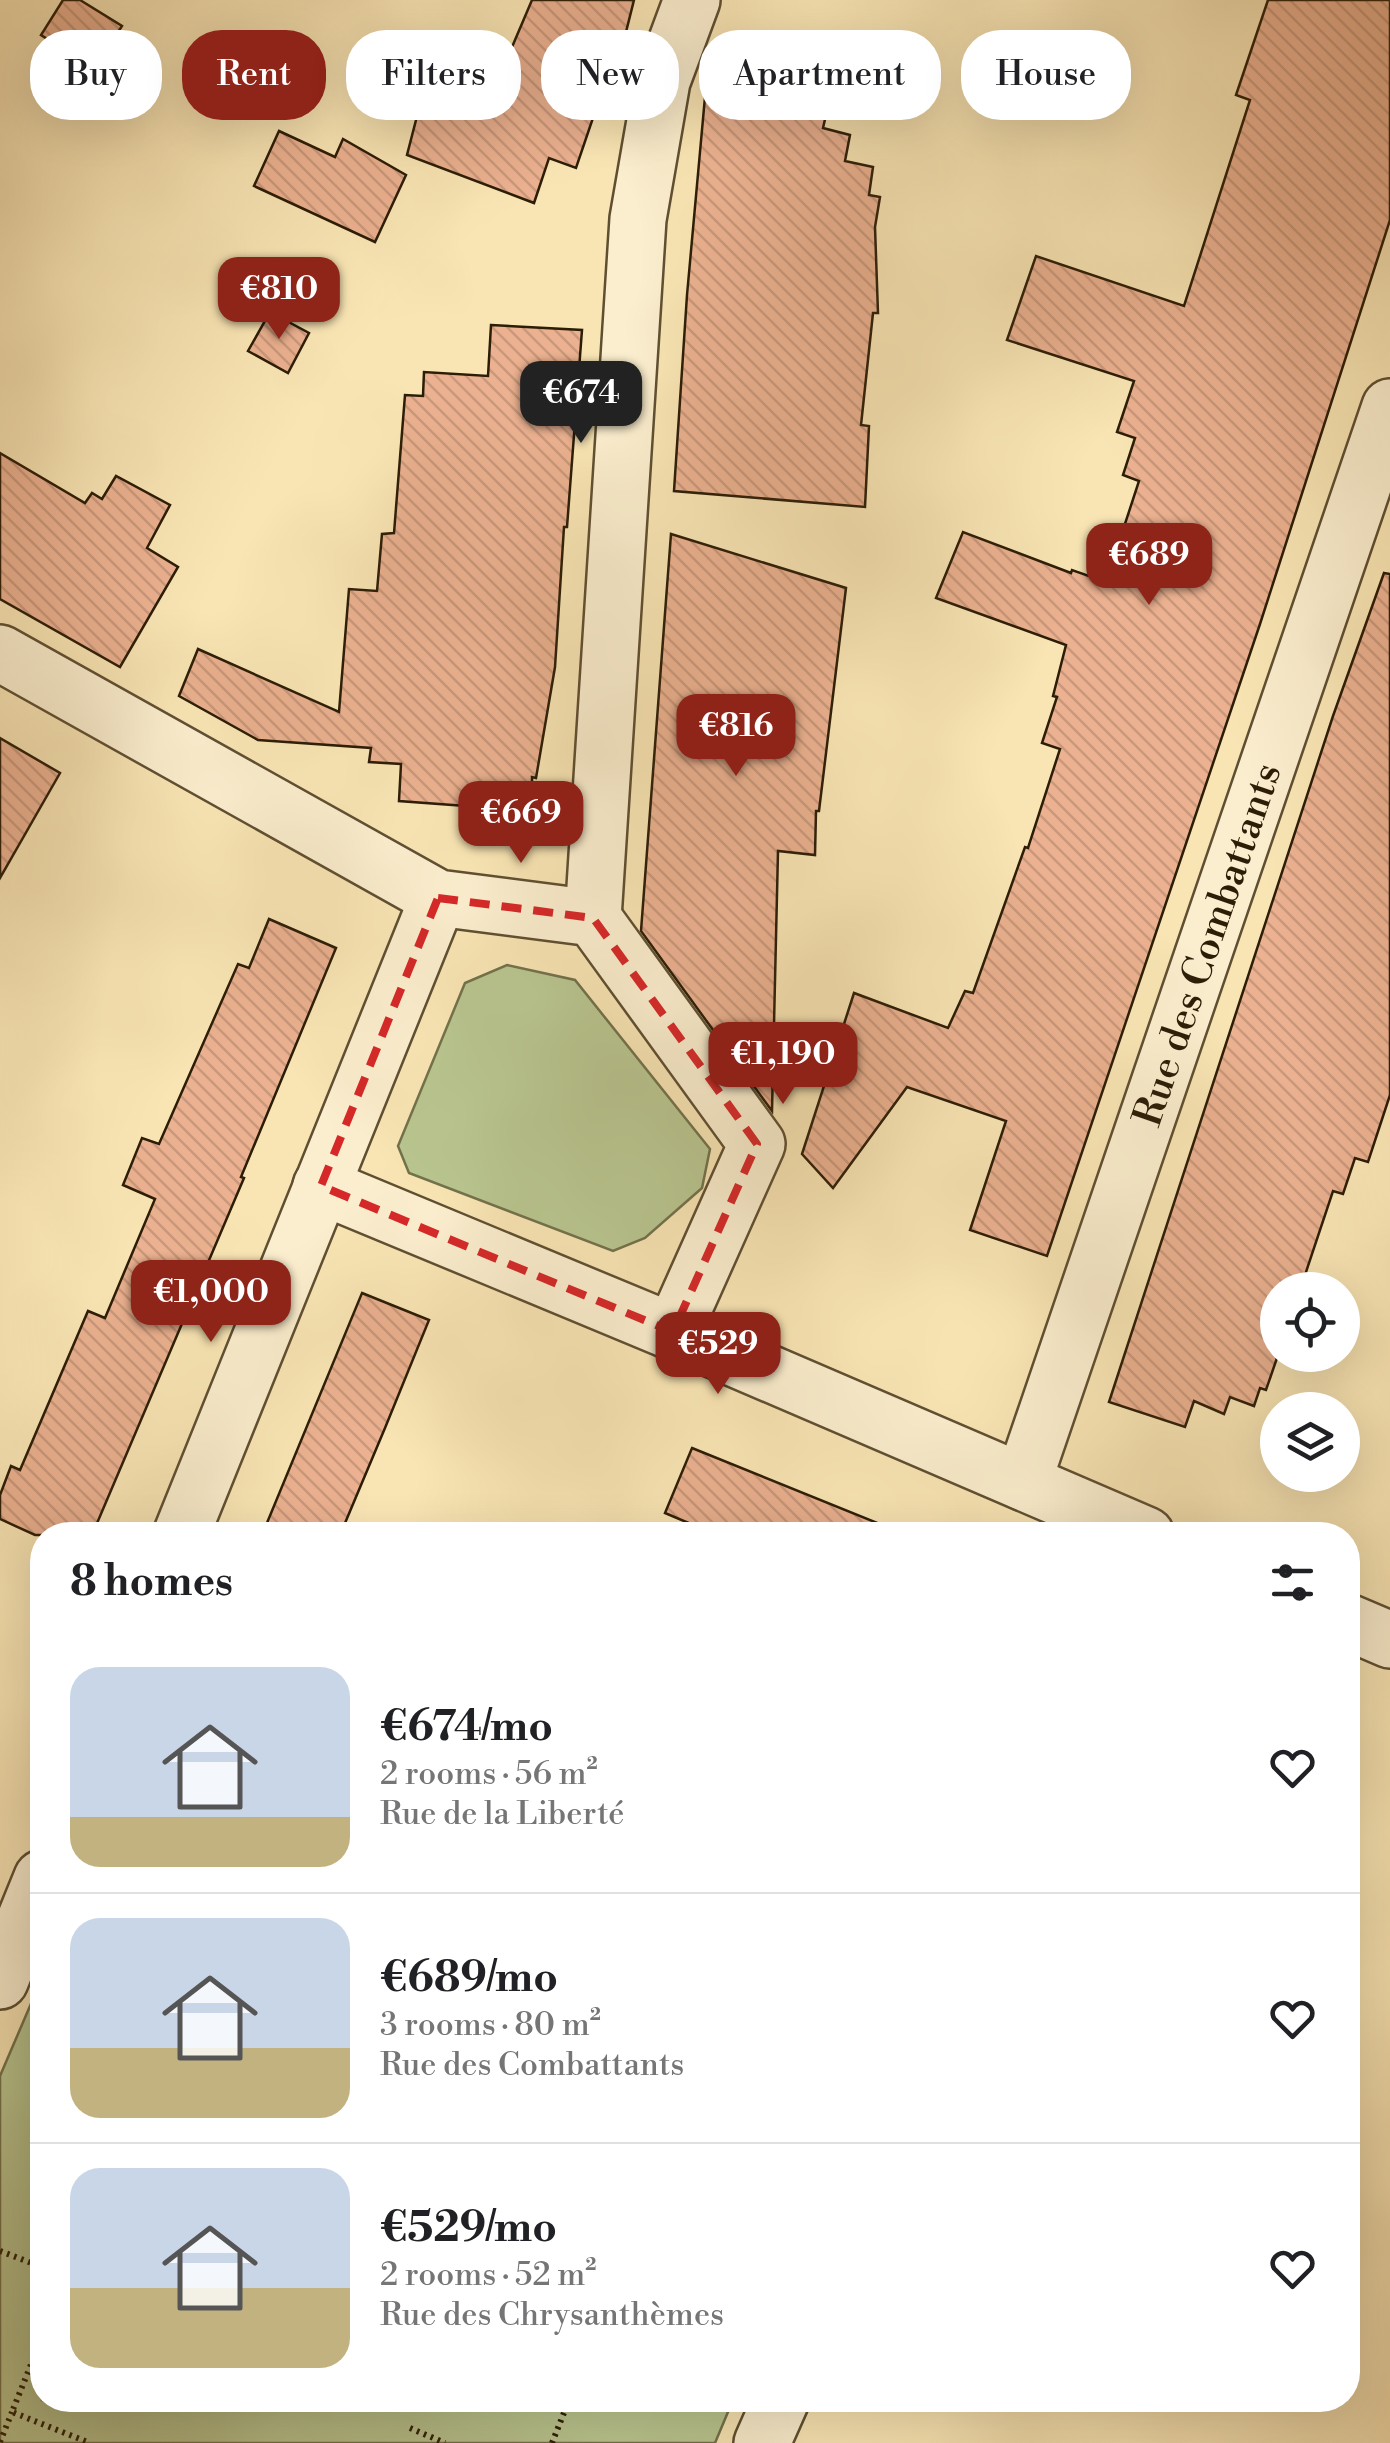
<!DOCTYPE html>
<meta charset="utf-8">
<style>
body{margin:0;font-family:"Libre Bodoni",serif;background:#f6f6f6;color:#202124;height:100vh;display:flex;flex-direction:column;font-size:38px;white-space:nowrap}
*{box-sizing:border-box;margin:0}
p{font-size:32px;color:#757577}
.icon{flex:none;width:55px;height:55px;fill:none;stroke:currentColor;stroke-width:2;stroke-linecap:round;stroke-linejoin:round}
.map{position:relative;flex:1;overflow:hidden}
.panel{position:absolute;left:30px;top:1522px;width:1330px;height:890px;display:flex;flex-direction:column;background:#fff;border-radius:40px;box-shadow:0 10px 40px #0002}
.panel>*{flex:none}
.guide{position:absolute;left:30px;top:30px;width:1330px;height:90px;display:flex;gap:20px}
.tools{position:absolute;left:1260px;top:1272px;display:grid;gap:20px}
.tools a{display:grid;place-items:center;width:100px;height:100px;border-radius:50%;background:#fff;box-shadow:0 10px 40px #0002;font-size:50px}
.price{position:absolute;translate:-50% -85px;padding:0 22px;border-radius:20px;background:#8f2418;color:#fff;font-size:32px;line-height:65px;filter:drop-shadow(0 2px 5px #0008)}
.price::after{content:'';position:absolute;left:50%;top:60px;width:30px;height:22px;margin-left:-15px;background:inherit;clip-path:polygon(0 0,100% 0,50% 100%)}
.price.active{background:#222;color:#fff}
ul{padding:0;list-style:none}
li{display:flex;align-items:center;gap:30px;height:250px;padding:0 40px}
li+li{border-top:2px solid #e0e0e0}
li span{display:grid;place-items:center;flex:none;width:280px;height:200px;border-radius:30px;color:#555}
li>.icon{margin-inline-start:auto}
span .icon{width:120px;height:120px;fill:#fffc;stroke-width:1}
li b{font-size:42px}
h2{display:flex;justify-content:space-between;align-items:center;height:120px;padding:0 40px;font-size:42px}
.chip{padding:0 35px;border-radius:40px;background:#fff;box-shadow:0 10px 40px #0002;font-size:35px;line-height:90px}
.chip.active{background:#8f2418;color:#fff}
.map>svg:first-child{display:block}
.park{fill:#b9c690;stroke:#72724c;stroke-width:2.5}
.building{fill:url(#building-back-hatch);stroke:#2c1d07;stroke-width:2.5}
.lines{fill:none;stroke-linecap:round;stroke-linejoin:round}
.minor-casing{stroke:#5f4f32;stroke-width:60}
.path{stroke:#2c1d07;stroke-width:6;stroke-dasharray:2.5 5;stroke-linecap:butt}
.minor{stroke:#fbeece;stroke-width:55}
.marked{fill:none;stroke:#d62828;stroke-width:8;stroke-dasharray:20 12;stroke-linejoin:round}
.labels{text-anchor:middle;stroke-width:10;stroke-linejoin:round;paint-order:stroke}
.street-label{font-size:40px;fill:#2c1d07;stroke:#fbeece}
</style>
<div class="map">
<svg width="1390" height="2443" viewBox="0 0 1390 2443">
<defs>
<pattern id="building-back-hatch" width="6" height="6" patternUnits="userSpaceOnUse" patternTransform="scale(2.5)"><rect width="6" height="6" fill="#ebb190"/><path d="M-1 5l2 2M0 0l6 6M5-1l2 2" fill="none" stroke="#ca987b"/></pattern>
</defs>
<rect width="100%" height="100%" fill="#f9e5b4"/>
<filter id="stains"><feTurbulence type="fractalNoise" baseFrequency=".002" numOctaves="4"/><feColorMatrix values="0 0 0 0 .2 0 0 0 0 .09 0 0 0 0 .02 0 0 0 .5 -.17"/></filter>
<radialGradient id="worn" r=".72"><stop offset=".6" stop-color="#630" stop-opacity="0"/><stop offset="1" stop-color="#630" stop-opacity=".3"/></radialGradient>
<g class="park">
<path d="M507,965l68,15 135,169 -8,39 -57,50 -32,13 -204,-78 -11,-27 67,-163z"/>
<path d="M42,1978v422h691l-18,43h-715v-367z"/>
</g>
<g class="building">
<path d="M63,0h17l42,26 -27,43 -54,-34z"/>
<path d="M532,0h102l-28,112 -10,-3 -20,59 -27,-10 -15,45 -127,-48 24,-93 64,25z"/>
<path d="M1268,0h122v220l-130,404 -213,632 -77,-26 36,-109 -99,-34 -74,101 -31,-34 52,-161 94,35 17,-37 8,2 52,-146 3,1 32,-99 -18,-6 15,-46 -4,-1 13,-51 -130,-47 27,-66 108,41 1,-3 34,12 33,-101 -16,-6 12,-37 -18,-6 17,-51 -127,-41 29,-84 148,50 66,-206 -14,-5z"/>
<path d="M706,86l123,16 -6,26 27,7 -5,26 28,6 -4,28 11,2 -5,30 3,86h-5l-12,112 8,1 -4,81 -191,-16 13,-196z"/>
<path d="M279,131l56,26 8,-18 63,36 -31,67 -121,-56z"/>
<path d="M270,312l39,21 -21,40 -40,-22z"/>
<path d="M491,325l91,5 -15,197h-3l-9,140 -19,111 -4,-1v34l-133,-10 2,-37 -32,-2 2,-14 -113,-8 -79,-44 19,-47 141,63 10,-123 28,2 5,-57 12,-1 11,-138 18,1 1,-24 64,4z"/>
<path d="M0,453l85,50 7,-10 10,6 14,-23 54,29 -23,43 31,19 -58,100 -120,-68z"/>
<path d="M671,534l175,54 -27,223h-3l-1,44 -37,-4 -6,260 -131,-180z"/>
<path d="M1384,573l6,1v521l-22,67 -13,-4 -12,36 -10,-3 -33,99h-22v65l-12,35 -6,-2 -6,18 -24,-9 -6,17 -30,-13 -9,26 -76,-25 224,-686z"/>
<path d="M0,738l60,35 -60,105z"/>
<path d="M269,919l67,29 -95,229 3,1 -152,357h-57l-35,-16v-24l11,-29 9,4 68,-159 17,7 50,-119 -32,-14 19,-47 17,6 79,-180 11,4z"/>
<path d="M362,1293l67,27 -44,108 -45,107h-78z"/>
<path d="M692,1448l210,85v2h-185l-52,-22z"/>
</g>
<g class="lines">
<defs>
<g id="minor">
<path d="M0,653l438,245 155,20 164,226 -84,188"/>
<path d="M593,918l45,-699 24,-138 30,-81"/>
<path d="M321,1186l352,146 473,203"/>
<path id="s1" d="M1023,1482l367,-1075"/>
<path d="M181,1535l257,-637"/>
<path d="M1348,1622l42,18"/>
<path d="M0,1981l42,-103"/>
<path d="M762,2443l19,-43"/>
</g>
</defs>
<use href="#minor" class="minor-casing"/>
<g class="path">
<path d="M0,2251l42,16"/>
<path d="M42,2337l-30,75 78,31"/>
<path d="M410,2428l35,15"/>
<path d="M0,2442l12,-30"/>
<path d="M552,2443l17,-43"/>
</g>
<use href="#minor" class="minor"/>
</g>
<path class="marked" d="M438,898l155,20 164,226 -84,188 -352,-146z"/>
<g class="labels">
<g class="street-label">
<text dy="14" stroke="none"><textPath href="#s1" startOffset="568">Rue des Combattants</textPath></text>
</g>
</g>
<rect width="100%" height="100%" filter="url(#stains)"/>
<rect width="100%" height="100%" fill="url(#worn)"/>
</svg>
<div class="tools">
<a><svg class="icon" aria-label="locate" viewBox="0 0 24 24"><circle cx="12" cy="12" r="6"/><path d="M12 2v4M12 18v4M2 12h4M18 12h4"/></svg></a>
<a><svg class="icon" aria-label="layers" viewBox="0 0 24 24"><path d="M12 4l9 5-9 5-9-5zM3 14l9 5 9-5"/></svg></a>
</div>
<b class="price" style="left:279px;top:342px">€810</b>
<b class="price active" style="left:581px;top:446px">€674</b>
<b class="price" style="left:1149px;top:608px">€689</b>
<b class="price" style="left:736px;top:779px">€816</b>
<b class="price" style="left:521px;top:866px">€669</b>
<b class="price" style="left:783px;top:1107px">€1,190</b>
<b class="price" style="left:211px;top:1345px">€1,000</b>
<b class="price" style="left:718px;top:1397px">€529</b>
<div class="guide">
<a class="chip">Buy</a>
<a class="chip active">Rent</a>
<a class="chip">Filters</a>
<a class="chip">New</a>
<a class="chip">Apartment</a>
<a class="chip">House</a>
</div>
<section class="panel">
<h2>8 homes<svg class="icon" aria-label="filters" viewBox="0 0 24 24"><path d="M4 7h16M4 17h16"/><circle cx="9" cy="7" r="2"/><circle cx="15" cy="17" r="2"/></svg></h2>
<ul>
<li><span style="background:linear-gradient(#c9d6e8 75%,#c2b280 0)"><svg class="icon" aria-label="home" viewBox="0 0 24 24"><path d="M3 11l9-7 9 7M6 9v11h12V9"/></svg></span><div><b>€674/mo</b><p>2 rooms · 56 m²</p><p>Rue de la Liberté</p></div><svg class="icon" aria-label="heart" viewBox="0 0 24 24"><path d="M12 20l-8-8c-3-5 5-10 8-4 3-6 11-1 8 4z"/></svg></li>
<li><span style="background:linear-gradient(#c9d6e8 65%,#c2b280 0)"><svg class="icon" aria-label="home" viewBox="0 0 24 24"><path d="M3 11l9-7 9 7M6 9v11h12V9"/></svg></span><div><b>€689/mo</b><p>3 rooms · 80 m²</p><p>Rue des Combattants</p></div><svg class="icon" aria-label="heart" viewBox="0 0 24 24"><path d="M12 20l-8-8c-3-5 5-10 8-4 3-6 11-1 8 4z"/></svg></li>
<li><span style="background:linear-gradient(#c9d6e8 60%,#c2b280 0)"><svg class="icon" aria-label="home" viewBox="0 0 24 24"><path d="M3 11l9-7 9 7M6 9v11h12V9"/></svg></span><div><b>€529/mo</b><p>2 rooms · 52 m²</p><p>Rue des Chrysanthèmes</p></div><svg class="icon" aria-label="heart" viewBox="0 0 24 24"><path d="M12 20l-8-8c-3-5 5-10 8-4 3-6 11-1 8 4z"/></svg></li>
</ul>
</section>
</div>
